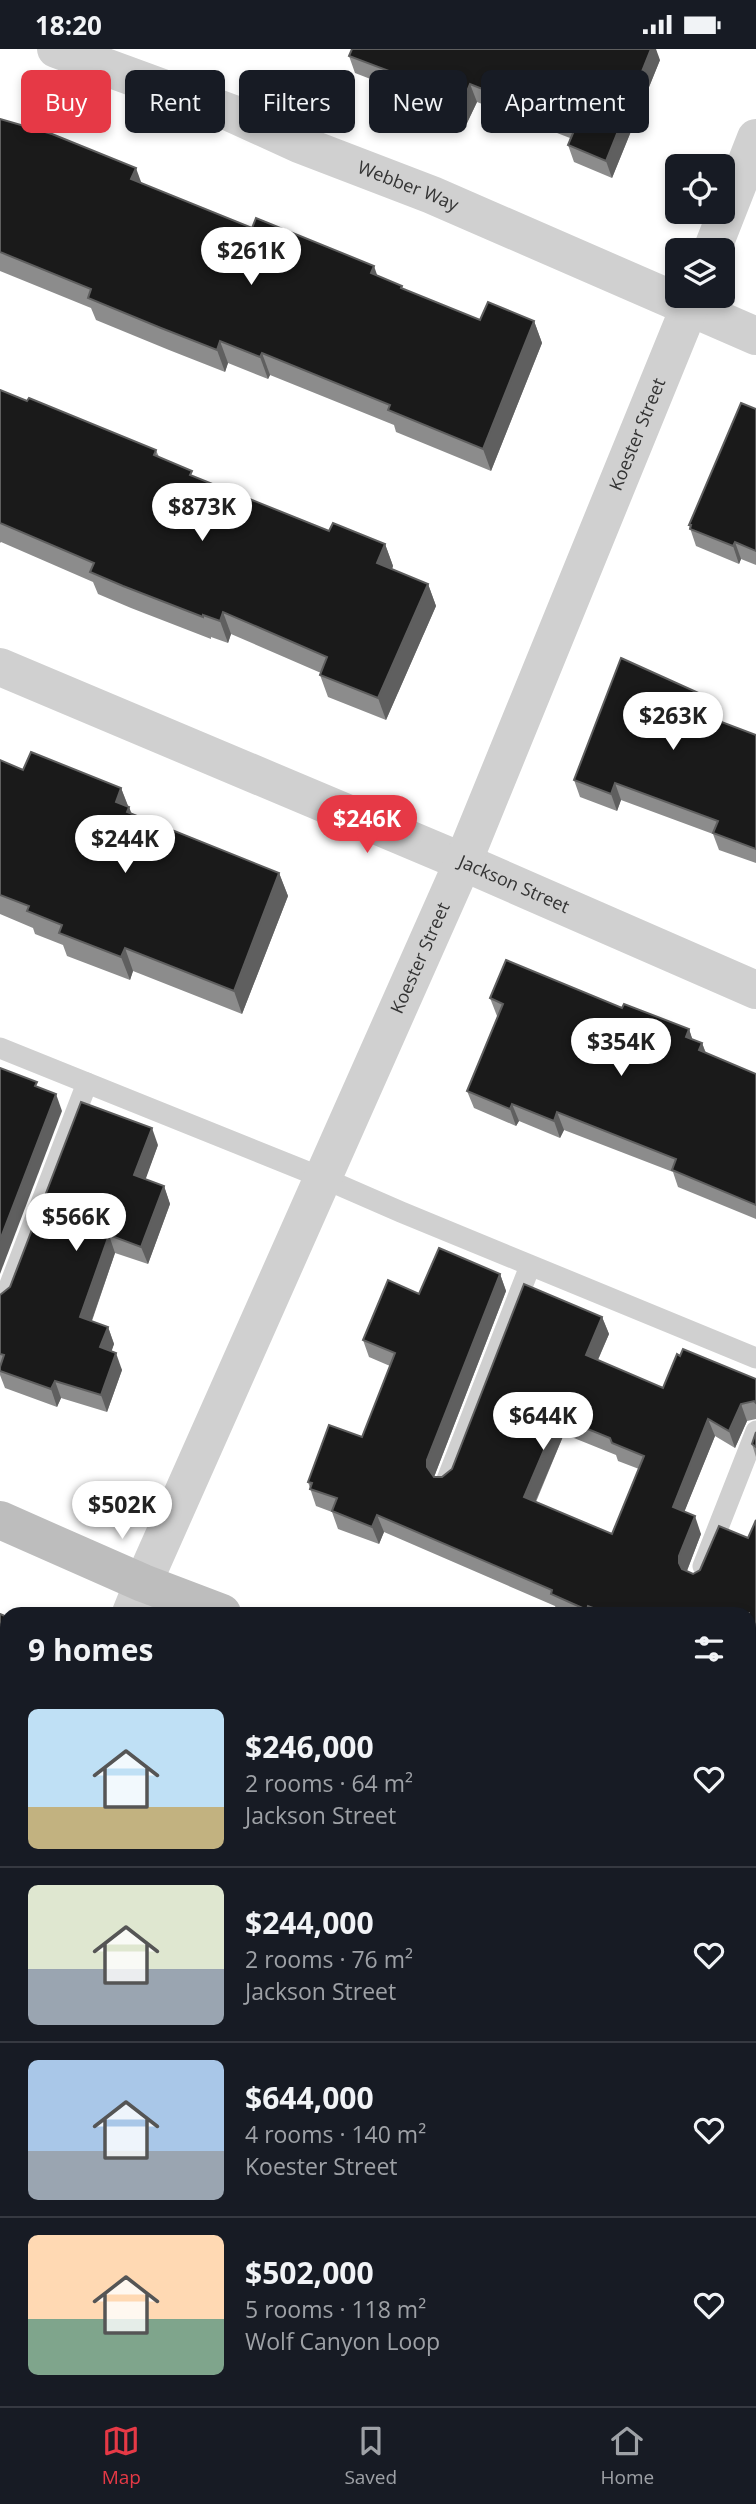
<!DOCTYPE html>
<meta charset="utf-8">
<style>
body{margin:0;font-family:"Open Sans",sans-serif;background:#20242c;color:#f1f3f6;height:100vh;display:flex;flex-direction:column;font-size:26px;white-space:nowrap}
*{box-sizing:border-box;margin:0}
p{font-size:23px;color:#9ea1a6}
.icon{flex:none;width:38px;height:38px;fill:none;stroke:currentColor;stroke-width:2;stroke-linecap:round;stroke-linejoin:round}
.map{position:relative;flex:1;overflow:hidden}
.panel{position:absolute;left:0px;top:1558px;width:756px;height:800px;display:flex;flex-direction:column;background:#171b24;border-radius:21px 21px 0 0;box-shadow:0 4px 10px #0003}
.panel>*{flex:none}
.banner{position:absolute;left:21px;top:21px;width:714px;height:63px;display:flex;gap:14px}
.controls{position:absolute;left:665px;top:105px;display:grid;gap:14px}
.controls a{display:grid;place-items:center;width:70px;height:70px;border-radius:10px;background:#171b24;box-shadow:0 4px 10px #0003;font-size:35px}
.price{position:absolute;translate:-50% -60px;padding:0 16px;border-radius:24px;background:#fff;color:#222;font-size:23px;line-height:46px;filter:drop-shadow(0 2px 4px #0008)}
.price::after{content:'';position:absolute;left:50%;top:42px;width:21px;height:16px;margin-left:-10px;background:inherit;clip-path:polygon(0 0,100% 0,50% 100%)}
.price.on{background:#e63946;color:#fff}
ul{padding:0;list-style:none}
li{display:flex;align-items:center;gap:21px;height:175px;padding:0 28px}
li+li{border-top:2px solid #363941}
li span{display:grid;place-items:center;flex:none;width:196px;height:140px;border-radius:10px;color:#555}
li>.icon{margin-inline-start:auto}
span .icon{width:84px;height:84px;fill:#fffc;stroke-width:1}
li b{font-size:30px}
h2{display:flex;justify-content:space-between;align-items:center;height:84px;padding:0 28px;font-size:30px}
.pill{padding:0 24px;border-radius:10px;background:#171b24;box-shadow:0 4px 10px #0003;font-size:24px;line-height:63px}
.pill.on{background:#e63946;color:#fff}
.status{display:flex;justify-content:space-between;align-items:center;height:49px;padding:0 35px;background:#171b24;direction:ltr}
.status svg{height:19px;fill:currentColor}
.tab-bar{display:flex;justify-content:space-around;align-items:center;height:98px;border-top:2px solid #363941;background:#171b24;font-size:19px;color:#9ea1a6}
.tab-bar a{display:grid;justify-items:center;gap:4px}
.tab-bar .on{color:#e63946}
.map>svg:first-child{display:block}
.green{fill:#e6ecdf}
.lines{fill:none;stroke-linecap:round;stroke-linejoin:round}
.lane{stroke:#d0d0d0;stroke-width:21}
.street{stroke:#d0d0d0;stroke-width:38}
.secondary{stroke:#bdbdbd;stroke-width:38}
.wall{fill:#8c8c8c;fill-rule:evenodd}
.shaded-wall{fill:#5f5f5f}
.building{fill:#1a1a1a;stroke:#5f5f5f;stroke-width:2;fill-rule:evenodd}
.labels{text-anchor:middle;stroke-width:7;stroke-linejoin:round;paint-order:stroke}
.street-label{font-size:18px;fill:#333;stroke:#fff}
</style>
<div class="status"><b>18:20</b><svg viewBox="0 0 49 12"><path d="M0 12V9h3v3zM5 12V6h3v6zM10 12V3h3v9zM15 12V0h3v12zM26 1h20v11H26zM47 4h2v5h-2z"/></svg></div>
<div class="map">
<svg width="756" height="2357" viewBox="0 0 756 2357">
<rect width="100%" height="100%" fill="#fff"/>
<path class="green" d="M0,2248l7,3v99h219l12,6 -238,1z"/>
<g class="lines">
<g class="lane">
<path d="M0,999l323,130 78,34 355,146"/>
<path d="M4,1251l83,-217"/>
<path d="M446,1433l84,-216"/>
<path d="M703,1517l53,-135"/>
</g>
<g class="street">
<path id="s1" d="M56,0l175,64 68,31 133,51 324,141"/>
<path d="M712,201l44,-112"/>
<path id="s2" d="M0,618l463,195 293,128"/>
<path id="s3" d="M131,1564l12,-30 320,-721 231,-566"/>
<path d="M0,1908l7,-17"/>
</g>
<g class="secondary">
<path d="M0,1471l143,63 79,30"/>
<path d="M749,1772l7,2"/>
</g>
</g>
<g class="wall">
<path d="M349,7l311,4 -48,118 -38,-16 -6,-17 2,-7 -93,-36 -10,21 -42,-16 -3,-8 -67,-26z"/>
<path d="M0,70l141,64 111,45 125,47 27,14 76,31 54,1 8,22 -51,128 -95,-39 -2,-7 -124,-50 -2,4 -40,-16 -3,9 -56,-22 -73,-30 -5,-12 -91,-37z"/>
<path d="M0,341l156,60 3,7 35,20 135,54 56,13 8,22 -1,4 36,14 8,22 -50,114 -58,-23 -8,-22 1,-2 -90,-39 -3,9 -17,-6v2l-80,-31 -33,-14 -5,-12 -92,-40 -1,1z"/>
<path d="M756,360v156l-15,-6 -2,5 -43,-18 -7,-21z"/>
<path d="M709,663l-2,4 49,19v128l-37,-13 -6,-16 -92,-34 -4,11 -37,-14 -6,-17z"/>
<path d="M0,711l23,10 98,18 10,25 148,60 9,23 -46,118 -109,-43 -3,9 -63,-24 -4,-11 -28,-11 -2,-6 -33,-14z"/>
<path d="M490,949l132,10 67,21 3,10 10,4 4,10 50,21v145l-78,-32 -5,-15 -109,-42 -4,8 -41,-17 -3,5 -42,-18 -7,-17 31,-75h-1z"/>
<path d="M158,1096l-13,34 19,7 6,18 -22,60 -33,-11 -23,68 16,6 6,17 -3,7 11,19 -15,42 -46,-14 -4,9 -52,-19 -5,-13v-80l10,-8z"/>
<path d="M500,1225l6,17 -72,186h8l10,-8 150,-152 7,17 -11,26 65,28 17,-32 76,23v40l-9,2 -12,27 -20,-12 -31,76 17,22 -14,37 6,3 7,-4 48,-32 8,-18v158l-7,-3v-62h-187l-5,-2 -2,-5 -171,-74 -5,12 -41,-15 -6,-17 -16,-6 -8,-24 54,-45 28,-71 -21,-9 -6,-17 56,-46zM564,1385l52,21 2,6 21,8 -27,65 -76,-32z"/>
<path d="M756,1383v25l-4,-13z"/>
<path d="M7,2130v76l-3,-1 -4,-12v-46z"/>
</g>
<g class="shaded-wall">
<path d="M651,0h5l4,11 -48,118 -6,-17z"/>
<path d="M470,35l7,18 -10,21 -6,-17z"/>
<path d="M136,119l8,22 -13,-11z"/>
<path d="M374,217l8,23 -11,-16z"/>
<path d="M534,272l8,22 -51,128 -8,-22z"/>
<path d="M220,292l8,22 -3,9 -8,-22z"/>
<path d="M262,304l8,22 -2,4 -8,-22z"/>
<path d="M735,493l6,17 -2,5 -6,-18z"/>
<path d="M385,495l8,22 -8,19 -8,-22z"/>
<path d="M428,535l8,22 -50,114 -8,-22z"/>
<path d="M223,563l8,22 -3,9 -8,-22z"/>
<path d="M703,646l6,17 -7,17 -7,-17z"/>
<path d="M615,734l6,17 -4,11 -6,-17z"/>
<path d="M121,739l8,21v-2l9,23 -22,-28z"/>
<path d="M279,824l9,23 -46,118 -8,-23z"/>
<path d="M125,899l8,23 -3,9 -9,-23z"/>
<path d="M689,980l6,18 -9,-10z"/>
<path d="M702,994l6,17 -9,-10z"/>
<path d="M56,1045l6,17 -62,163v-34z"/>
<path d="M512,1055l7,17 -3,5 -6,-17z"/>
<path d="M557,1063l7,18 -4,8 -6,-17z"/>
<path d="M152,1079l6,17 -17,47 -7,-17z"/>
<path d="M164,1137l6,18 -22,60 -7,-17z"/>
<path d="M109,1186l6,18 -28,81 -7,-17z"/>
<path d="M500,1225l6,17 -72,186 -7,-10v-7z"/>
<path d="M602,1268l7,17 -17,39 -6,-18z"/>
<path d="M108,1278l6,17 -7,21 -7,-18z"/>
<path d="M116,1304l6,17 -15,42 -6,-17z"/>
<path d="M55,1332l6,17 -4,9 -6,-18z"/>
<path d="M741,1355l6,17 -12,27 -6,-17z"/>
<path d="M558,1368l6,17 -34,80 -6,-17z"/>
<path d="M708,1370l7,17 -36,89 -6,-18z"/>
<path d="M377,1466l7,17 -5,12 -7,-17z"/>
<path d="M695,1467l6,18 -15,39 -1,8 -6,-18v-7z"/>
<path d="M7,1591v31l-7,16v-32z"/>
</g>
<g class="building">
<path d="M352,0h299l-45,112 -38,-16 8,-19 -106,-42 -9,22 -42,-17 2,-6 -72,-27z"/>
<path d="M0,70l52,15 84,34 -5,11 121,49 4,-10 118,48 -3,7 31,13 -1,2 79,32 8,-18 46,19 -51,128 -95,-39 2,-5 -128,-52 -2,4 -40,-16 -3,9 -56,-22 -73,-30 3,-9 -91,-37z"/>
<path d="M0,341l27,11 2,-3 127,52 -2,5 38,16 -2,4 139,56 4,-8 52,21 -8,19 51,21 -50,114 -58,-23 7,-18 -104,-45 -3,9 -17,-6v2l-80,-31 -33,-14 4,-9 -94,-40z"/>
<path d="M741,354l15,6v142l-21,-9 -2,4 -43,-17 1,-4h-2z"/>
<path d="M621,609l82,37 -8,17 61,23v114l-43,-16 5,-12 -103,-38 -4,11 -37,-14z"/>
<path d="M31,703l90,36 -5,14 13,5 -2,5 152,61 -45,118 -109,-43 -4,9 -62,-24 3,-8 -35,-14 2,-5 -29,-11v-135l23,10z"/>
<path d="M506,911l116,48 2,-4 65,25 -3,8 16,6 -3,7 57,24v131l-84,-35 4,-11 -119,-47 -3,9 -42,-17 -2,5 -43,-18 36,-87 -13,-6z"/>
<path d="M0,1019l37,14 -2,4 21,8 -56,146z"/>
<path d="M81,1053l71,26 -18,47 30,11 -23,61 -32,-12 -29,82 28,10 -8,20 16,6 -15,42 -46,-14 -4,8 -51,-18v-4l4,-12 -4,-1v-59l10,-8z"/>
<path d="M439,1199l61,26 -73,186v7l7,10h8l10,-8 72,-185 78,33 -16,38 77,33 14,-34 3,2 3,-7 73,30v24l-2,-2 -13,3 -12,27 -21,-12 -35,88 22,9 -16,40v7l3,6 11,5 7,-4 19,-44 29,12 8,-18v143l-7,-2v-48h-117l-3,-1 -1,1h-22l-18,-7 -1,4 -36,-16 1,-4 -175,-75 -5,12 -40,-16 5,-13 -27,-9 2,-6 -4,-1 21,-57 33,12 33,-84 -32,-13 25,-60 31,14zM558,1368l52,21 2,5 32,13 -32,78 -88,-37z"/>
<path d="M756,1383v15l-4,-3z"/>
<path d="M0,1565l7,3v23l-7,15z"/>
<path d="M7,2130v61l-7,-3v-5l4,-9 -4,-2v-25z"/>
</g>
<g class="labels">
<g class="street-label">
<text dy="6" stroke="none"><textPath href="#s1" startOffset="378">Webber Way</textPath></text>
<text dy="6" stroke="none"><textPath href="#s3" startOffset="1283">Koester Street</textPath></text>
<text dy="6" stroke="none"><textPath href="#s2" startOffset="558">Jackson Street</textPath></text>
<text dy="6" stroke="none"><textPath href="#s3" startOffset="716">Koester Street</textPath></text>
</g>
</g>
</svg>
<div class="controls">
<a><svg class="icon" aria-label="locate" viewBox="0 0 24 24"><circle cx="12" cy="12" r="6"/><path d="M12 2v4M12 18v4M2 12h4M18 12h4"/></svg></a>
<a><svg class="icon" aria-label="layers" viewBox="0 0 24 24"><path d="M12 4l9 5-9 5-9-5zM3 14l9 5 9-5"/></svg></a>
</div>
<b class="price" style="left:251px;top:238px">$261K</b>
<b class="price" style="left:202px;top:494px">$873K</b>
<b class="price" style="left:673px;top:703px">$263K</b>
<b class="price on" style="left:367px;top:806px">$246K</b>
<b class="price" style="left:125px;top:826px">$244K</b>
<b class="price" style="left:621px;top:1029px">$354K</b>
<b class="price" style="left:76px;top:1204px">$566K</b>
<b class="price" style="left:543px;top:1403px">$644K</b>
<b class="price" style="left:122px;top:1492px">$502K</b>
<div class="banner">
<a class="pill on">Buy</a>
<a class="pill">Rent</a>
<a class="pill">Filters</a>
<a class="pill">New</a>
<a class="pill">Apartment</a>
</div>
<section class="panel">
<h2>9 homes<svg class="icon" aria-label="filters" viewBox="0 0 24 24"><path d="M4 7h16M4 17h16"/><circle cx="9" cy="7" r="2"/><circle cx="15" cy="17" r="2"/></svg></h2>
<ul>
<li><span style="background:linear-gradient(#bfe0f5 70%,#c2b280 0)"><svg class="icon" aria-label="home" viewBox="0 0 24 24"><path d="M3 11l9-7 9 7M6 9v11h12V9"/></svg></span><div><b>$246,000</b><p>2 rooms · 64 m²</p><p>Jackson Street</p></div><svg class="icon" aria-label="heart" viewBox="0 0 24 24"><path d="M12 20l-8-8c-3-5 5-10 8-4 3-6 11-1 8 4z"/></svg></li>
<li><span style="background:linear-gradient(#dfe7d0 60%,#9aa5b1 0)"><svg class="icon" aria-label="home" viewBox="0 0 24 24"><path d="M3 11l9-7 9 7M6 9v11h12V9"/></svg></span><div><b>$244,000</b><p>2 rooms · 76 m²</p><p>Jackson Street</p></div><svg class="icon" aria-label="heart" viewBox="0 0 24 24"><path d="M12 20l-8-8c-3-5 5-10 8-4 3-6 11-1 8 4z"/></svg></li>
<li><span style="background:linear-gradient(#a9c7e8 65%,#9aa5b1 0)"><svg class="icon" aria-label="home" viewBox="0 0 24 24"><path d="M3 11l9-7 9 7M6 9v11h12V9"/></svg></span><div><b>$644,000</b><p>4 rooms · 140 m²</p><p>Koester Street</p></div><svg class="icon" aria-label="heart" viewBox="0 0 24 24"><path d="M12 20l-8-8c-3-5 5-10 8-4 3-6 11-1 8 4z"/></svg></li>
<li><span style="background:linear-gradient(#ffd9b3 60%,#7fa58c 0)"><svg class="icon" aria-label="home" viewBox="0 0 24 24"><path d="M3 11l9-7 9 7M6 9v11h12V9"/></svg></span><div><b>$502,000</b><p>5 rooms · 118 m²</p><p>Wolf Canyon Loop</p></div><svg class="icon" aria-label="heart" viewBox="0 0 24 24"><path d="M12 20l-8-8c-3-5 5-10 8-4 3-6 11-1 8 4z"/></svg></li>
</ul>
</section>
</div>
<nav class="tab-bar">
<a class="on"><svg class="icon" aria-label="map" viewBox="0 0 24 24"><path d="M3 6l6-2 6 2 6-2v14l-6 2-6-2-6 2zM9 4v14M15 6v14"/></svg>Map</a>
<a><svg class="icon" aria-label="saved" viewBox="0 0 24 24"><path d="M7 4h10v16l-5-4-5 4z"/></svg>Saved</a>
<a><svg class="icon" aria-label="home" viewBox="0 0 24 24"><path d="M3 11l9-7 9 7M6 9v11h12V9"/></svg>Home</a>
</nav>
